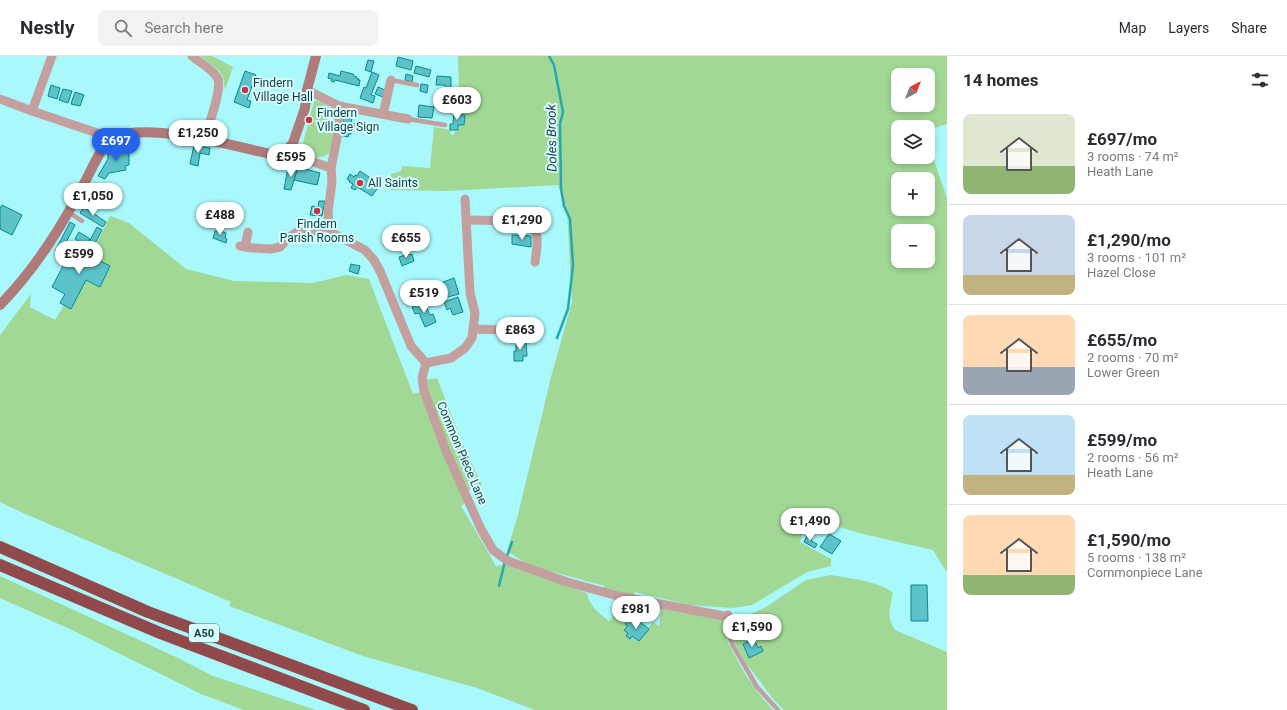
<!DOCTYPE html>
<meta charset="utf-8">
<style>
body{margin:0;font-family:Roboto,sans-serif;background:#f2f2f3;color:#2b2b33;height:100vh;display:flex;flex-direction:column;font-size:15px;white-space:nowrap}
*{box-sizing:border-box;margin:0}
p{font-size:13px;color:#7c7c81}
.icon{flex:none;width:22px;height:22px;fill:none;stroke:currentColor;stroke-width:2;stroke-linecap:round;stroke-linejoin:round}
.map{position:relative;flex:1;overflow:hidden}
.panel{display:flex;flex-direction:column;background:#fff;width:340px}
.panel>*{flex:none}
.needle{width:26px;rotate:42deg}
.tools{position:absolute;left:891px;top:12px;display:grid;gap:8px}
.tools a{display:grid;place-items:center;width:44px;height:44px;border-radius:8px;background:#fff;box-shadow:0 2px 6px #0003;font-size:20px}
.price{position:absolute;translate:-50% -34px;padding:0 9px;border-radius:14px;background:#fff;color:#222;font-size:13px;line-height:26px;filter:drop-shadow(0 1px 2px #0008)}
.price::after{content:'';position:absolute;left:50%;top:24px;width:12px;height:9px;margin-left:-6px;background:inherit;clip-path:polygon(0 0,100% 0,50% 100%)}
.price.selected{background:#2563eb;color:#fff}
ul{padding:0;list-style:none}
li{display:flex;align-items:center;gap:12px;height:100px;padding:0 16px}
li+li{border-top:1px solid #e1e1e2}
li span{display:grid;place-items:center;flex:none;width:112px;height:80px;border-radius:8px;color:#555}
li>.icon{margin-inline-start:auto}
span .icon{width:48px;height:48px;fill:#fffc;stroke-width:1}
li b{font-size:17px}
h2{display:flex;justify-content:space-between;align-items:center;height:48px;padding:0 16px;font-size:17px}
header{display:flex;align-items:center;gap:24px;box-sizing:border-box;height:56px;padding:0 20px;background:#fff;border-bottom:1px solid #e1e1e2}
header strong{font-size:19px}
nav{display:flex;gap:22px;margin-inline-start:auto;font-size:14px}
.search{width:280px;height:36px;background:#f2f2f3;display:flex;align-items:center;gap:10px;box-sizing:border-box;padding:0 14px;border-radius:8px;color:#7c7c81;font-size:15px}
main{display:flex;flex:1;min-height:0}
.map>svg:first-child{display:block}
.green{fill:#a1d895;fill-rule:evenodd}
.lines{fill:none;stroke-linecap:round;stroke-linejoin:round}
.stream{stroke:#25a8ae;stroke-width:2.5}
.building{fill:#5bc3c9;stroke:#078a8f}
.lane{stroke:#c39f9e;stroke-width:4.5}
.street{stroke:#c39f9e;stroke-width:9}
.secondary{stroke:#af7b7a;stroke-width:10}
.highway{stroke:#91494b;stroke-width:12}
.poi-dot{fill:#c43443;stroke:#d8fdff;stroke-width:1.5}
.labels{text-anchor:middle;stroke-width:4;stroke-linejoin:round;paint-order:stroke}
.shield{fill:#d8fdff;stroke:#4d777a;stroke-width:1}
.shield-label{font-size:11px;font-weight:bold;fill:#113e41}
.poi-label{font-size:12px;fill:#113e41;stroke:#d8fdff;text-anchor:start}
.street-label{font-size:12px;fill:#113e41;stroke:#d8fdff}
.water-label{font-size:13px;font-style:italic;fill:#223d3e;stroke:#d8fdff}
</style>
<header>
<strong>Nestly</strong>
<div class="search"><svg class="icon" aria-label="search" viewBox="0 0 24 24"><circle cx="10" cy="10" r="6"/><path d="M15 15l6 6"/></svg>Search here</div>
<nav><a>Map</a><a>Layers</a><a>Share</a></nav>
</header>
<main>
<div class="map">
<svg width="947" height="654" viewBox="0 0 947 654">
<rect width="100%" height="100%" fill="#a9f8fc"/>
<g class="green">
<path d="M201,0h11l21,11 -8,23 -2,-13 -4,-6z"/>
<path d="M458,0h489v68l-15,5 -4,14v-16h-30v30h30v-14l19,55v372l-1,1 -13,-21 -74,-17 -51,-16 -8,25 31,17v7l-24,6 -55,33 -20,3 -42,-3 -55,-13 -3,7 -31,-8 4,-5 -59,-16 -22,-8 -17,-11 11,-36 33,-138 21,-75 -5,-92 -9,-25 -111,6 -56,-1v-16l10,-3 1,-5 28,2 4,-41 17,3 -1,4 4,1 1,-4h3l1,-6 5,1 1,-11 -5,-1v-4h-5v-4h11v-2h-2v-9l-5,-1zM898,19h30v30h-30zM898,123h30v30h-30zM898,175h30v30h-30z"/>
<path d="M314,45c6,0 10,2 14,6 13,12 5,32 1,46 -8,7 -24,7 -27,-6z"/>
<path d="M110,160l19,7 57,46 48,12 79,2 33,-8 23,4 44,115 15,-4 -2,-10 11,-2 27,69 18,38 -20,8 5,9 -6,4 35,60 9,-1 82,28c2,13 12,20 22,28l13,-16 13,13 -4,4 -3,-2 -2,4 2,2 -3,4 14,11 14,-19 6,4 2,-17 63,11 2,14 2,9 17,31 14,20 14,16h-238l-58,-22 -114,-32 -134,-50 2,-4 -208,-89 -23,-11v-167l31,-41 -1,13 25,13 9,-15 7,3 15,-28 14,7 10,-20 -20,-11z"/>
<path d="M831,519c16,3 51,7 62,18 -3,13 -7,25 2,37l52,22v58h-163l-10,-10 -28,-37 -12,-21 -3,-23 20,-5 15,-7 40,-27z"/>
<path d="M0,520l178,82 35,18 103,34h-72l-43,-16 -129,-64 -72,-32z"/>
</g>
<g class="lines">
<g class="stream">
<path d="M549,0l5,9 9,47 -3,12 1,65 3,17 6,13 3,46 -5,44 -11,29"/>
<path d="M507,500l5,-14"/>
<path d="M499,530l6,-25"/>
</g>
</g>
<g class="building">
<path d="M398,1l15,4 -2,9 -15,-4z"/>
<path d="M368,4l6,1 -3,11 -6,-2z"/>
<path d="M416,10l15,4 -2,7 -15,-4z"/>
<path d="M245,15l11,4 -9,25 4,1 -2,7 -15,-6z"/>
<path d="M341,15l12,3 1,2 3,1 -1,1 3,1 -1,1h2l-1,6 -24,-6 -1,2 -3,-1 1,-2 -4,-1 1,-5 11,3z"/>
<path d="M372,16l7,3 -8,20 4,1 -2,7 -13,-5 4,-11 2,1z"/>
<path d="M406,18l7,2 -1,6 -7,-2z"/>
<path d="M437,20l14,1v17h12l-1,11 -18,-1 1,-19h-9z"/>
<path d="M421,28l7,1 -1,8 -7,-2z"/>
<path d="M51,29l9,3 -3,11 -9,-3z"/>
<path d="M378,31l7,3 -2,7 -8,-3z"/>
<path d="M63,33l9,2 -4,12 -9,-3z"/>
<path d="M75,36l9,3 -4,11 -9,-2z"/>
<path d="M419,49l15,2 -2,11 -14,-1z"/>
<path d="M454,54h5v5h6l-1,10h-6v5h-8v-6h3z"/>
<path d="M344,62l8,1 -1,4 4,1 -2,8 -2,-1v3h-2l-1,3 -8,-2z"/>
<path d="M194,89l16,3 -1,7 -9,-2 -2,13 -8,-2z"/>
<path d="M113,92h16v17l-4,1 1,4 -17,3 -4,6 -7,-3 10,-17v-5z"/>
<path d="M291,109l7,2 -7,23 -7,-1 4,-21 3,1z"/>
<path d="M298,111l22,6 -3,12 -23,-5z"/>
<path d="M360,115l12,8 -3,5 8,5 -5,7 -15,-9 -2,3 -4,-2 2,-4 -4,-2 1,-1 -3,-2 3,-5 4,3 1,-2 2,1z"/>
<path d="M319,145h6l-3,15 -12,-1 2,-9 6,1z"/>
<path d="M2,149l20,10 -10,20 -12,-6v-21z"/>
<path d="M84,151l22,15 -3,5 -23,-14z"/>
<path d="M70,166l5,3 -15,29 -5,-3z"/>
<path d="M97,171l5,3 -11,21 -5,-3z"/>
<path d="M218,174l8,3 -1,5 2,1 -1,4 -13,-5 2,-7h2z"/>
<path d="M79,176l11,7 -4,6 -11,-6z"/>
<path d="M512,179l19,1v11l-19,-3z"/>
<path d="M73,191l37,19 -10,21 -14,-7 -15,29 -11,-6 5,-9 -13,-7z"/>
<path d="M409,198v1l3,-1 2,7 -12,5 -3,-9z"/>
<path d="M351,208l9,2 -2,8 -9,-3z"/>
<path d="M454,222l5,16 -11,3 -3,-9 -5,1 -2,-5z"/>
<path d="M458,241l5,15 -10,3 -3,-7 -3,2 -3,-8z"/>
<path d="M424,246l6,13 3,-1 3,8 -11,5 -6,-14 -4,1 -3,-7z"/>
<path d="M516,286h10l1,14h-4v5h-9v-10h2z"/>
<path d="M829,478l12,7 -9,13 -12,-7z"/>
<path d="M807,480l5,2 -1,3 6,3 -2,4 -11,-6z"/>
<path d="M911,529h16l1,36h-17z"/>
<path d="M635,562l14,11 -10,12 -7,-5 -2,3 -4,-3 2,-3 -4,-3 4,-4 -3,-2 3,-4 3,2z"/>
<path d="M749,563l8,8 -4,3 -7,-8z"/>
<path d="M754,583l4,9 3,-2 2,5 -14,7 -6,-14z"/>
</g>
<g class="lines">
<g class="lane">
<path d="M391,24l26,5"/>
<path d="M408,63l37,6"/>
<path d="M68,156l14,9"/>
<path d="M728,559v18l4,11 25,43 21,23"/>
</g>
<g class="street">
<path d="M192,0c7,6 21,13 26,23 4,11 -10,48 -14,61"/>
<path d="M307,34l32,16 69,13"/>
<path d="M0,43l32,12 80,27"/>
<path d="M339,50v22l-8,40 1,14 -4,30 1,14 5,8 31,16 9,10 6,11 31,75 15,17 -4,15 2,13 22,60 35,78 12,21 15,11 59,21 51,14 106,20 4,-1"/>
<path d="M32,55l20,-55"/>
<path d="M383,58l8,-34"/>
<path d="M285,96l46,16"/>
<path d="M467,164l56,1c2,1 6,2 8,4 10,7 5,27 4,37"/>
<path d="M240,190l12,2 19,1 9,-2 8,-9 9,-6 18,-1 14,-5"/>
<path d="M245,191l3,-15"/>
<path d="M474,273l60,2"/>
<path d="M426,307l25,-5 14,-10 7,-10 3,-25 -5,-20 -5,-94"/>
</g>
<path class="secondary" d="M0,249c36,-37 62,-79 86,-125 5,-10 18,-39 28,-43 38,-15 124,10 164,19l7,-4 8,-9 12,-35 2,-18 9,-34"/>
<g class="highway">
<path d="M0,491l148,65 264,98"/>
<path d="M0,509l160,68 204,77"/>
</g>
</g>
<g class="poi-dot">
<circle cx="245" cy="34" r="4"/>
<circle cx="309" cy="64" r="4"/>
<circle cx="360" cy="127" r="4"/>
<circle cx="317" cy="155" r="4"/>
</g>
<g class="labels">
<rect class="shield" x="189" y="568" width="30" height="18" rx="3"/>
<g class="shield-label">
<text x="204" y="581">A50</text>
</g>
<g class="poi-label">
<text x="253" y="31">Findern<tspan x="253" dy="14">Village Hall</tspan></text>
<text x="317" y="61">Findern<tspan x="317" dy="14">Village Sign</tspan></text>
<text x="368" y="131">All Saints</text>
<text x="317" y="172" text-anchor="middle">Findern<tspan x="317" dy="14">Parish Rooms</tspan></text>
</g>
<g class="street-label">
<text transform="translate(462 397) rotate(67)" y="4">Common Piece Lane</text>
</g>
<g class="water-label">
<text transform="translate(551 82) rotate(-91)" y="5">Doles Brook</text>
</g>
</g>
</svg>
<div class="tools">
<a><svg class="needle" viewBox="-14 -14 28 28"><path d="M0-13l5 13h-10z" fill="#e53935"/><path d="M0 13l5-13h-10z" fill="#7c7c81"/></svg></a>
<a><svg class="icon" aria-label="layers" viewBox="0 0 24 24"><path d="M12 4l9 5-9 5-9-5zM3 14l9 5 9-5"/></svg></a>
<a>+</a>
<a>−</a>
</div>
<b class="price" style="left:457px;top:65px">£603</b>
<b class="price" style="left:198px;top:98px">£1,250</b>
<b class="price selected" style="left:116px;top:106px">£697</b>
<b class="price" style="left:291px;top:122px">£595</b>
<b class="price" style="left:93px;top:161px">£1,050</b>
<b class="price" style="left:220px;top:180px">£488</b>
<b class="price" style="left:522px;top:185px">£1,290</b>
<b class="price" style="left:406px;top:203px">£655</b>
<b class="price" style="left:79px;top:219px">£599</b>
<b class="price" style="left:424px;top:258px">£519</b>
<b class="price" style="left:520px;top:295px">£863</b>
<b class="price" style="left:810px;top:486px">£1,490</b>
<b class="price" style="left:636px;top:574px">£981</b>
<b class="price" style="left:752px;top:592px">£1,590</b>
</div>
<section class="panel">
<h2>14 homes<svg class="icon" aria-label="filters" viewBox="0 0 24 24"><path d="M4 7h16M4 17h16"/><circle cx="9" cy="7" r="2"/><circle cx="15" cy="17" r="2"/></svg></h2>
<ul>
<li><span style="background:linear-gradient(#dfe7d0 65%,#8fb573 0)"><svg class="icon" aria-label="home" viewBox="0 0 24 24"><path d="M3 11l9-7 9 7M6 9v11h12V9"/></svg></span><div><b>£697/mo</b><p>3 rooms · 74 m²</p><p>Heath Lane</p></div></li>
<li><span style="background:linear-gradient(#c9d6e8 75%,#c2b280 0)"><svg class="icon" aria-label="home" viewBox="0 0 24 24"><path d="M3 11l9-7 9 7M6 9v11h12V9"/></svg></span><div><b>£1,290/mo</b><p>3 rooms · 101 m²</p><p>Hazel Close</p></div></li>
<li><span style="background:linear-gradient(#ffd9b3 65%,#9aa5b1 0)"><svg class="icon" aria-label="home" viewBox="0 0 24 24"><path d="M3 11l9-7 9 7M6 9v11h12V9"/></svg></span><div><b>£655/mo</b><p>2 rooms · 70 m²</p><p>Lower Green</p></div></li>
<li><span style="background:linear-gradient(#bfe0f5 75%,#c2b280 0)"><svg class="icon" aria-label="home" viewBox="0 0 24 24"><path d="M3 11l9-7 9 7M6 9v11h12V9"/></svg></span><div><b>£599/mo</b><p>2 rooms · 56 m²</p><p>Heath Lane</p></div></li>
<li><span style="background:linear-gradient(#ffd9b3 75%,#8fb573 0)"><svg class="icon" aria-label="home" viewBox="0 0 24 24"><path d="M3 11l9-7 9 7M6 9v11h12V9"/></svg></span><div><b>£1,590/mo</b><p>5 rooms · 138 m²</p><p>Commonpiece Lane</p></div></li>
</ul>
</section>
</main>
